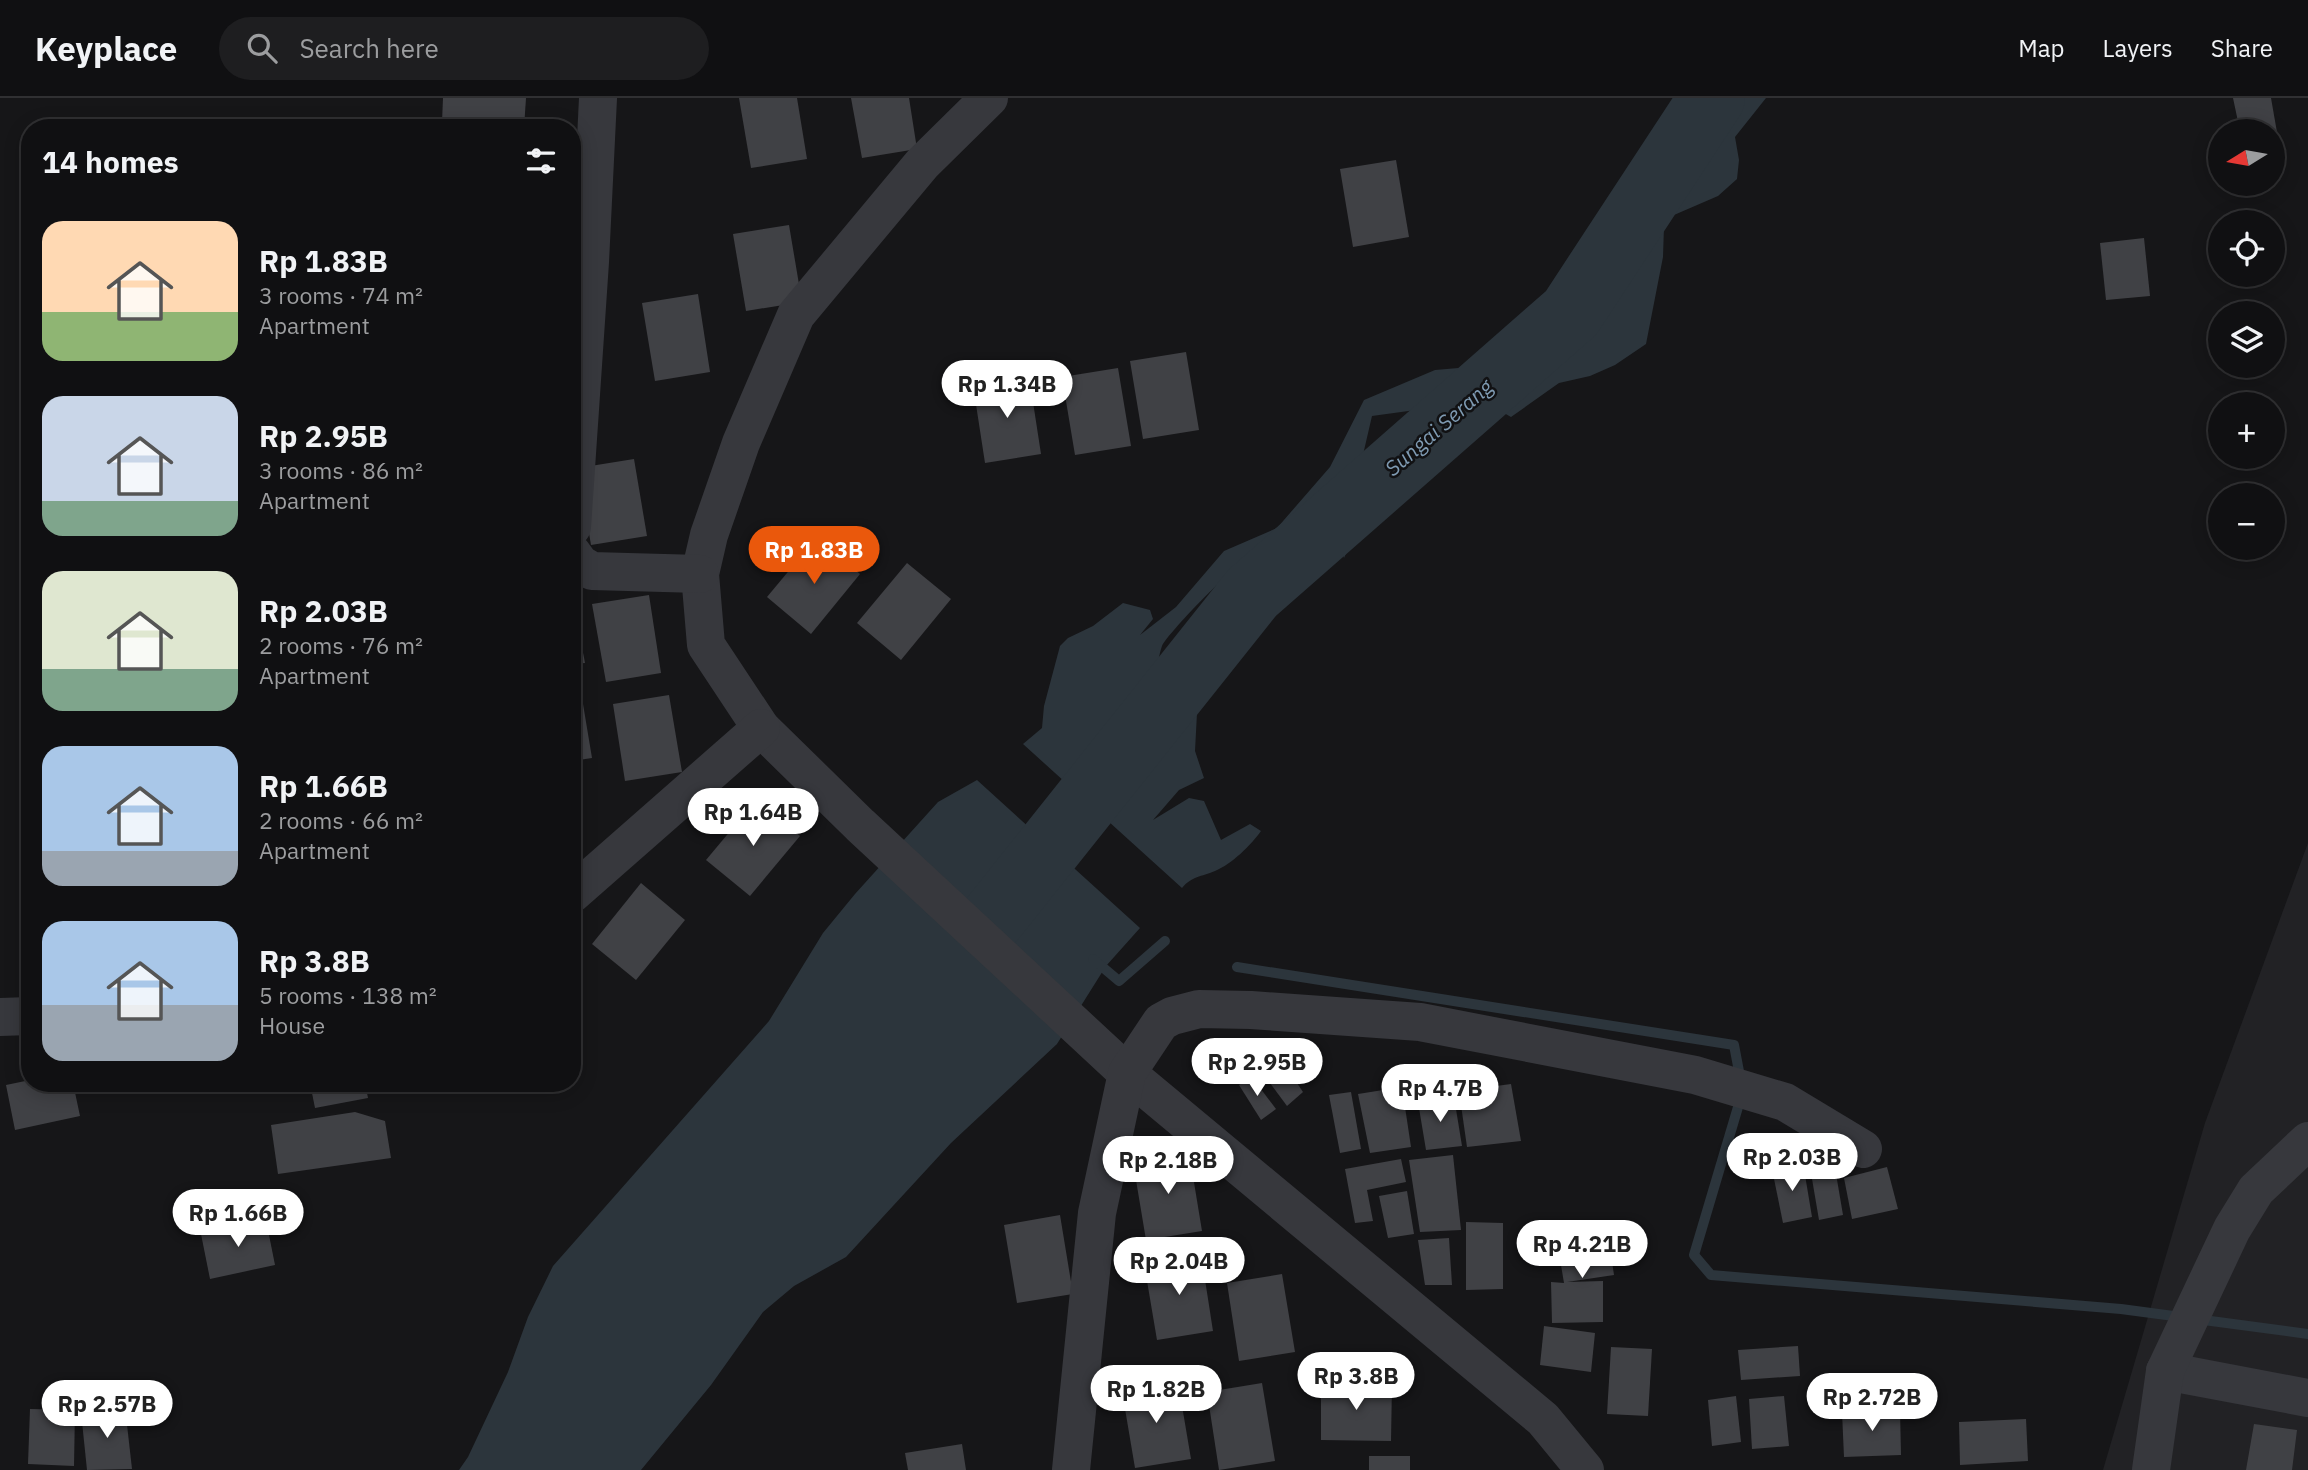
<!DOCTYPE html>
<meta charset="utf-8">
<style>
body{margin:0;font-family:"IBM Plex Sans",sans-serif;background:#1e1e20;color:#f1f3f6;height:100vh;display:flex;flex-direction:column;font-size:26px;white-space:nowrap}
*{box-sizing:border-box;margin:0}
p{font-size:23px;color:#9c9d9f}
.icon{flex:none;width:38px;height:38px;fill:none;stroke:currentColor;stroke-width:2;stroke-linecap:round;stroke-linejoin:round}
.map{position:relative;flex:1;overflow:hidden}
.side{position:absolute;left:21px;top:21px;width:560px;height:973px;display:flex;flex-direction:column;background:#101012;border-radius:28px;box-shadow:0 4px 18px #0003,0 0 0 2px #303032}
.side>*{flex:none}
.needle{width:46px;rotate:259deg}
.controls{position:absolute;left:2208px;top:21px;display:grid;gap:14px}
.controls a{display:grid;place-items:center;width:77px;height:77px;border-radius:50%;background:#101012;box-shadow:0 4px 18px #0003,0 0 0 2px #303032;font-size:35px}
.price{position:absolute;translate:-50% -60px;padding:0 16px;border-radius:24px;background:#fff;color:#222;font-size:23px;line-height:46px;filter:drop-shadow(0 2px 4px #0008)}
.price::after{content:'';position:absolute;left:50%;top:42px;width:21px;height:16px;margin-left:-10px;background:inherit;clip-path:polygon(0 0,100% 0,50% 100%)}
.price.on{background:#ea580c;color:#fff}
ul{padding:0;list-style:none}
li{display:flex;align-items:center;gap:21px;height:175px;padding:0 21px}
li span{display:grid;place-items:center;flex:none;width:196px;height:140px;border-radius:21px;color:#555}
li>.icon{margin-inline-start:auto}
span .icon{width:84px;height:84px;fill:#fffc;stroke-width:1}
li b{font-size:30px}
h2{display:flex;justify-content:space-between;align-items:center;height:84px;padding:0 21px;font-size:30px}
header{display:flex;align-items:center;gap:42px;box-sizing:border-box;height:98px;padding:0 35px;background:#101012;border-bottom:2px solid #303032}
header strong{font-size:33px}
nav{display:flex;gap:38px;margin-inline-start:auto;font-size:24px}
.search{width:490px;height:63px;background:#1e1e20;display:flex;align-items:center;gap:18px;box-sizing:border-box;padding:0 24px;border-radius:38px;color:#9c9d9f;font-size:26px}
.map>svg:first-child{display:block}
.built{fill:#222225}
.water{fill:#2c353c}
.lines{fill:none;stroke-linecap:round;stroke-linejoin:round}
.stream{stroke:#2c353c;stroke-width:10}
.river{stroke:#2c353c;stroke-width:66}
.building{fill:#404145}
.minor{stroke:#37383d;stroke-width:38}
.labels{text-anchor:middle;stroke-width:5;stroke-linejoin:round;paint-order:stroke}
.water-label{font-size:21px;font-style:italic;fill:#7f9bb3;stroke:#111113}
</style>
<header>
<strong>Keyplace</strong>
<div class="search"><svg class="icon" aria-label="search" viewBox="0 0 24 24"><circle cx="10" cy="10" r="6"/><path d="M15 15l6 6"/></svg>Search here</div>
<nav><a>Map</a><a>Layers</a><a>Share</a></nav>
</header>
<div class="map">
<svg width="2308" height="1372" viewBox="0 0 2308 1372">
<rect width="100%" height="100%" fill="#161618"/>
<path class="built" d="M2308,745v627h-205l102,-347z"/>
<g class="water">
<path d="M1680,0h86l-31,39 4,23 -2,19 -19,17 -44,19 -10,11 -1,31 -17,87 -31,21 -25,11 -31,7 -48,34 -35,-20 -24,8 -80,11 -13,56 6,38 -21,48 -12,-49 -25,12 -24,36 -12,9c-8,-4 -16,-9 -25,-5 -14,6 -77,71 -84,85 -3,8 -4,19 -6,27l8,2 33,38 -2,38 9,27 -25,12 -26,30 36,-22 15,3 17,39 29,-16 11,7c-10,14 -29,33 -46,40 -14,6 -23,5 -33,17l-159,-144 19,-16 2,-22 16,-60 8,-8 25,-12 30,-23 27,7 3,9 -13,16 36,-28 48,-56 53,-23 53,-61 34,-67 71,-30 47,-4 96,-41 21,-76 53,-94z"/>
<path d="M977,682l163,148 -34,38 -49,78 -106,99 -105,114 -52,29 -31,26 -52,73 -70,85h-182l9,-13 40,-85 20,-55 25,-51 216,-245 54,-88 32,-39 83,-92z"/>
</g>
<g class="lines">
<g class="stream">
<path d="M1093,861l26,22 46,-40"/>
<path d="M1237,869l497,78 7,37"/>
<path d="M1741,999l-47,158 17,20 410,34 187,25"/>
</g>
<path class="river" d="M993,820l259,-325 319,-280 141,-215"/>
</g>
<g class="building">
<path d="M443,0h83l-2,30 -82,-6z"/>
<path d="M739,0h58l10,61 -56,9z"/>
<path d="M851,0h58l8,51 -55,9z"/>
<path d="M2233,0h38l7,40 -5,1v-8h-33z"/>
<path d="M1396,62l13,77 -56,10 -13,-78z"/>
<path d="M789,127l13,77 -56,9 -13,-77z"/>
<path d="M2144,140l6,58 -44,4 -6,-57z"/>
<path d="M698,196l12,78 -55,9 -13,-78z"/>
<path d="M1186,254l13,78 -56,9 -13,-78z"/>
<path d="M1118,270l13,78 -56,9 -13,-78z"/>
<path d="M1029,278l12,78 -56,9 -12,-78z"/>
<path d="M634,361l13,77 -56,9 -13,-77z"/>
<path d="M817,439l43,37 -49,60 -44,-37z"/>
<path d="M907,465l44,36 -50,61 -44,-37z"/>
<path d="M572,497l13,68 -13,1z"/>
<path d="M649,497l12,78 -55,9 -14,-78z"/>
<path d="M579,582l13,78 -20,3v-80z"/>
<path d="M669,597l13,77 -57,9 -12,-77z"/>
<path d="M757,701l43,37 -50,60 -44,-36z"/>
<path d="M641,785l44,37 -49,60 -44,-36z"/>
<path d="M1279,958l24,36 -16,14 -26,-35z"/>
<path d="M1251,978l25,33 -15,11 -22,-35z"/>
<path d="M30,982v3h43l7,33 -65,14 -9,-45z"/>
<path d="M310,985h55l3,15 -53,10z"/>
<path d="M1511,986l10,57 -54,6 -8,-56z"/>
<path d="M1402,989l9,60 -41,6 -12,-59z"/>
<path d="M1351,994l10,57 -21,4 -11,-58z"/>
<path d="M1454,999l8,49 -36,4 -8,-48z"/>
<path d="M355,1014l30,9 6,37 -113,16 -7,-49z"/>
<path d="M1189,1054l13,79 -56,9 -13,-78z"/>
<path d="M1453,1057l8,75 -41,2 -11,-72z"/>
<path d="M1401,1061l5,23 -39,8 6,31 -18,2 -10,-54z"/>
<path d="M1834,1064l9,53 -24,5 -9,-53z"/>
<path d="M1803,1065l9,54 -29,6 -11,-54z"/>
<path d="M1887,1069l11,42 -46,10 -8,-41z"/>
<path d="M1407,1093l7,43 -26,4 -9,-42z"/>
<path d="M1060,1117l13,79 -56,9 -13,-78z"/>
<path d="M266,1122l9,45 -65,14 -9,-45z"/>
<path d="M1466,1124l37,1v66l-37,1z"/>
<path d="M1608,1136l6,41 -47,7 36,-1v41l-51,1 -1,-41 13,1 -7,-42z"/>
<path d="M1449,1140l3,47h-27l-7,-45z"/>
<path d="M1201,1156l12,77 -56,9 -13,-77z"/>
<path d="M1282,1176l13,78 -56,9 -12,-78z"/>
<path d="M1544,1228l51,7 -4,39 -51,-7z"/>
<path d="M1798,1248l2,30 -59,4 -3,-30z"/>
<path d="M1611,1249l41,2 -4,67 -41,-2z"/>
<path d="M1178,1284l13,77 -56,9 -13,-77z"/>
<path d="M1262,1285l13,78 -56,9 -12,-78z"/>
<path d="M1321,1285l71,1 -1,57 -70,-1z"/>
<path d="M1736,1298l5,46 -29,4 -4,-46z"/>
<path d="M1784,1298l5,50 -37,3 -3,-50z"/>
<path d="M125,1309l7,62 -45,1 -6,-58z"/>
<path d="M30,1311l45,1 -1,56 -46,-2z"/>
<path d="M1900,1312l1,45 -57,2 -2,-45z"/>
<path d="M2026,1321l2,42 -68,4 -1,-43z"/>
<path d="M2254,1326l43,6 -5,40h-46z"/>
<path d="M962,1346l4,26h-58l-3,-17z"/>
<rect x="1369" y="1358" width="41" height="14"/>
</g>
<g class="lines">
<g class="minor">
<path d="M989,0l-67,66 -126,151 -55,128 -32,92 -9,39 6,71 55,83 99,97 267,248 416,346 42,51"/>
<path d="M572,429l18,-265 8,-164"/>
<path d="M572,455l8,11 12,7 108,3"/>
<path d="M572,796l189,-166"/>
<path d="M0,919l30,-1"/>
<path d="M2165,1273l143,27"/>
<path d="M1071,1372l26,-257 30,-140 34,-51 11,-6 27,-7 52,1 169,12 275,53 90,27 78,47"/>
<path d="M2151,1372l14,-99 67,-142 24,-39 52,-49"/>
</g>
</g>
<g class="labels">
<g class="water-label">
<text transform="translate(1439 330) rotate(-41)" y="7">Sungai Serang</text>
</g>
</g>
</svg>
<div class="controls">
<a><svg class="needle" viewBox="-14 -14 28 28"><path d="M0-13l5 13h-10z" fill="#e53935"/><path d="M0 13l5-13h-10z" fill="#9c9d9f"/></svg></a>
<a><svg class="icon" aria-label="locate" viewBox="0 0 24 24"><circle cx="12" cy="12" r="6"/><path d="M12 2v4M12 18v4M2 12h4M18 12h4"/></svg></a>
<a><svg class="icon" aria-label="layers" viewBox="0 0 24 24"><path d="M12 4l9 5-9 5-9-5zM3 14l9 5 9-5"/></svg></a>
<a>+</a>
<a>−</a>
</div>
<b class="price" style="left:1007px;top:322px">Rp 1.34B</b>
<b class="price on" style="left:814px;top:488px">Rp 1.83B</b>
<b class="price" style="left:753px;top:750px">Rp 1.64B</b>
<b class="price" style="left:1257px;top:1000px">Rp 2.95B</b>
<b class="price" style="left:1440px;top:1026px">Rp 4.7B</b>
<b class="price" style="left:1792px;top:1095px">Rp 2.03B</b>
<b class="price" style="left:1168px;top:1098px">Rp 2.18B</b>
<b class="price" style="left:238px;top:1151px">Rp 1.66B</b>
<b class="price" style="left:1582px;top:1182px">Rp 4.21B</b>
<b class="price" style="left:1179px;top:1199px">Rp 2.04B</b>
<b class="price" style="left:1356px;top:1314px">Rp 3.8B</b>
<b class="price" style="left:1156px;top:1327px">Rp 1.82B</b>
<b class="price" style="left:1872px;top:1335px">Rp 2.72B</b>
<b class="price" style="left:107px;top:1342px">Rp 2.57B</b>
<section class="side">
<h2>14 homes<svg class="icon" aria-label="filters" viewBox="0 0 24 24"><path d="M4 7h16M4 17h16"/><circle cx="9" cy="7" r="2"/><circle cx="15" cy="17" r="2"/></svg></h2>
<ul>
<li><span style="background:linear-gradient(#ffd9b3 65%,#8fb573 0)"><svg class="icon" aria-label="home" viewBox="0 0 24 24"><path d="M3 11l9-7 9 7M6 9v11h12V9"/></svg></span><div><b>Rp 1.83B</b><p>3 rooms · 74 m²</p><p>Apartment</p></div></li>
<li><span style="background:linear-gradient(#c9d6e8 75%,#7fa58c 0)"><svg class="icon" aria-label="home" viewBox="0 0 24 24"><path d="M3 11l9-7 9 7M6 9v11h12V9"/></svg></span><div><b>Rp 2.95B</b><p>3 rooms · 86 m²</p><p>Apartment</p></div></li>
<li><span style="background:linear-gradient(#dfe7d0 70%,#7fa58c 0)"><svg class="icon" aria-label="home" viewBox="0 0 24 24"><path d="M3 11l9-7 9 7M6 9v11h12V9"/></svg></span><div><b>Rp 2.03B</b><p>2 rooms · 76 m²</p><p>Apartment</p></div></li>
<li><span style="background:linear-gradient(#a9c7e8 75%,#9aa5b1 0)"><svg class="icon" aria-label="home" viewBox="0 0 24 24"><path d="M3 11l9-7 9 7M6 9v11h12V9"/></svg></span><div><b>Rp 1.66B</b><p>2 rooms · 66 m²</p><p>Apartment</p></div></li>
<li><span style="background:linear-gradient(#a9c7e8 60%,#9aa5b1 0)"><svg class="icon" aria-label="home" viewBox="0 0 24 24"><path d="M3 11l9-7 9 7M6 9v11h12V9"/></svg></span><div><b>Rp 3.8B</b><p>5 rooms · 138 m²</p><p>House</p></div></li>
</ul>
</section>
</div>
